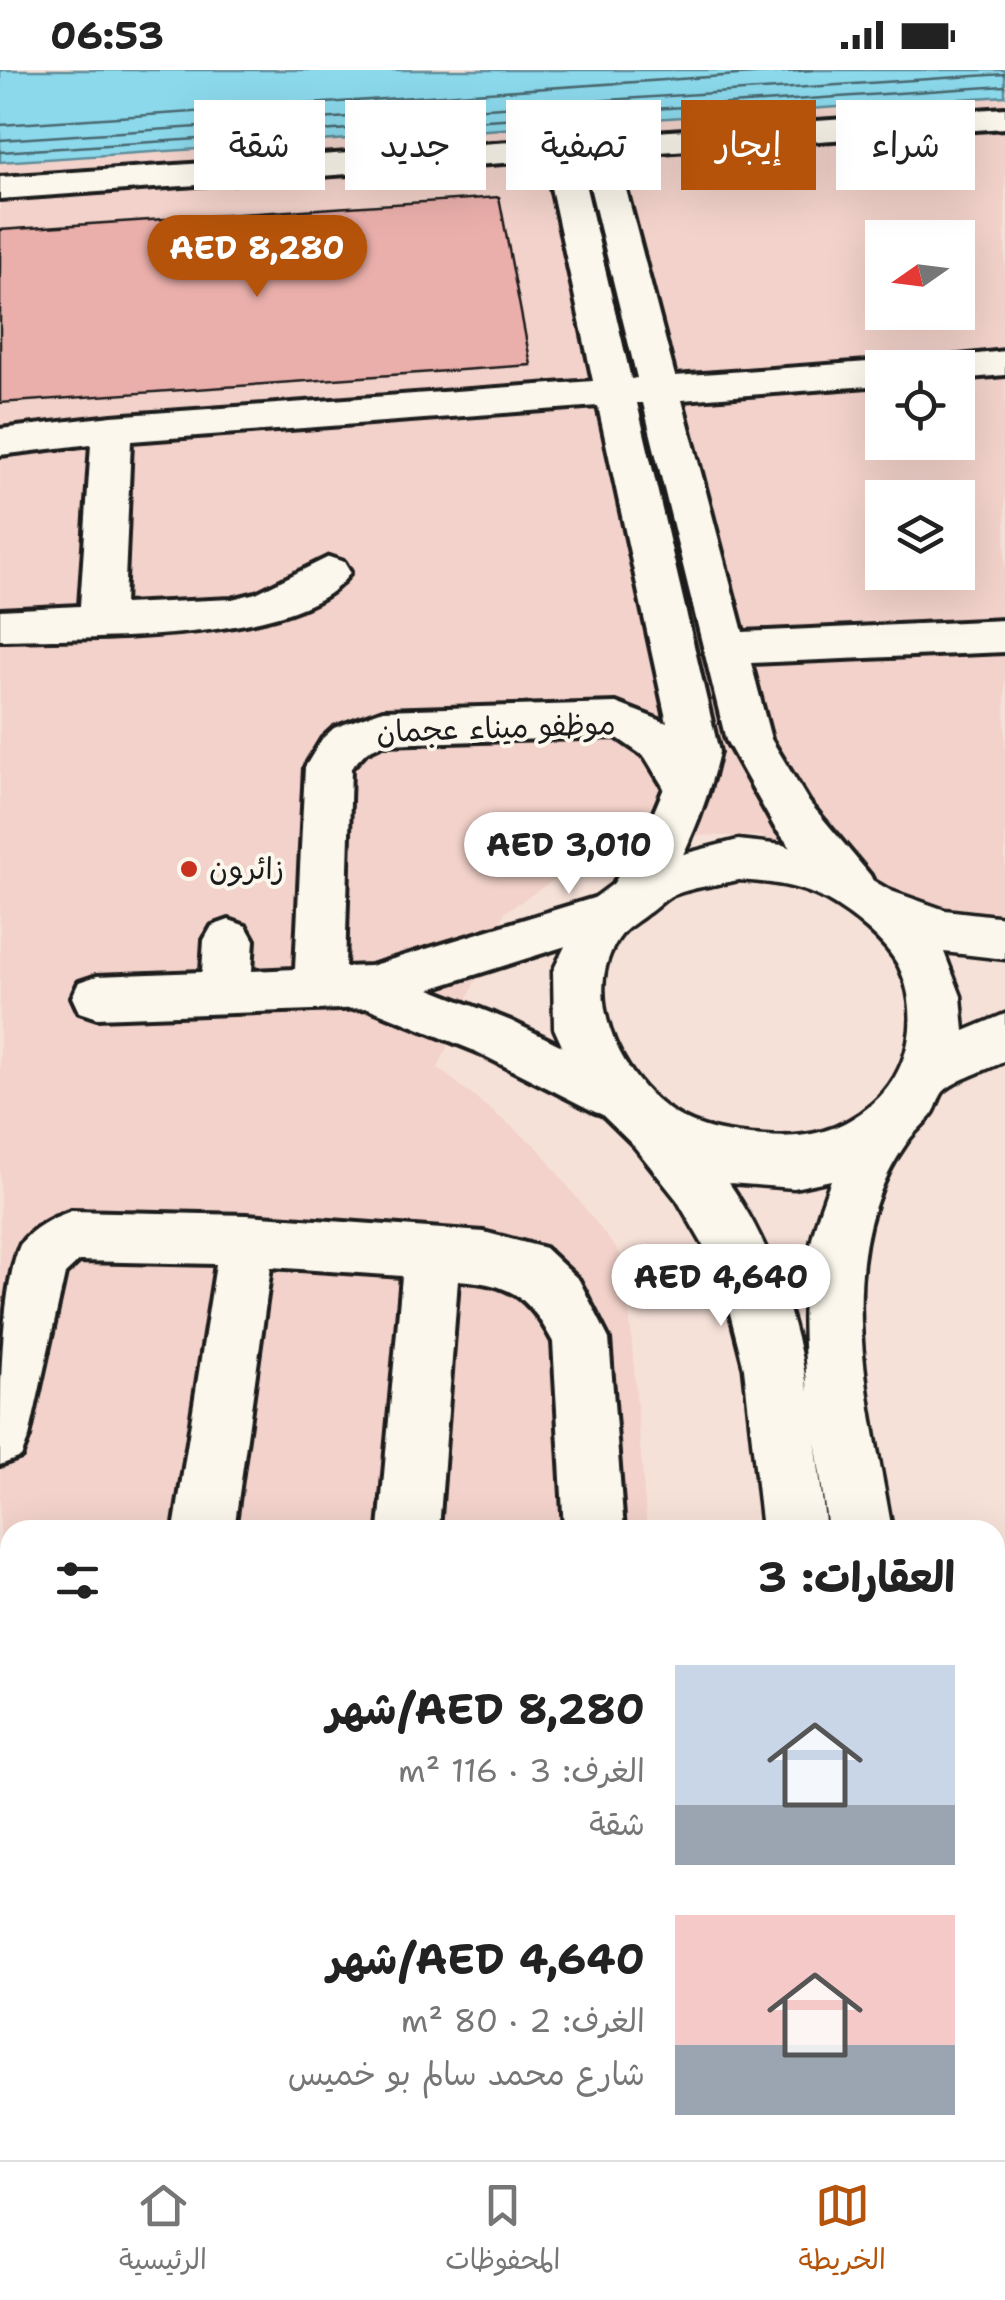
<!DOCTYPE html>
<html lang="ar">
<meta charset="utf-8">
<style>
body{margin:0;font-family:"Shantell Sans","Playpen Sans Arabic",sans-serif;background:#f2f2f2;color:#222;direction:rtl;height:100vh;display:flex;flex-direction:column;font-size:38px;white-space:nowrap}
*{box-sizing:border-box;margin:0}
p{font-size:32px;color:#767676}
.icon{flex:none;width:55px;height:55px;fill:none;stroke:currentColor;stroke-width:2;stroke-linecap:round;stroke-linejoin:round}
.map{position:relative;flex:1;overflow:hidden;direction:ltr}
.side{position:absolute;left:0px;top:1450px;width:1005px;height:640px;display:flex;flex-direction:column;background:#fff;border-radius:30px 30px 0 0;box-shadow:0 10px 40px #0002;direction:rtl}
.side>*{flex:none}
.hud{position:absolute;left:30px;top:30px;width:945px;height:90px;direction:rtl;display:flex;gap:20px}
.needle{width:65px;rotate:256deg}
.buttons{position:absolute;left:865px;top:150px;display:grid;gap:20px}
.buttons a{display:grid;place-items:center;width:110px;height:110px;border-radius:0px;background:#fff;box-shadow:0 10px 40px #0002;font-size:50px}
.price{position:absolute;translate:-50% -85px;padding:0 22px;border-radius:35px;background:#fff;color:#222;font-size:32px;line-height:65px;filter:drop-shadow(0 2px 5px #0008)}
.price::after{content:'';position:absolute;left:50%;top:60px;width:30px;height:22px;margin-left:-15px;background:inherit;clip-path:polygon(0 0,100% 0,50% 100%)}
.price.current{background:#b45309;color:#fff}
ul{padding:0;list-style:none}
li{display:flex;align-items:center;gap:30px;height:250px;padding:0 50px}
li span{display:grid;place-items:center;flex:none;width:280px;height:200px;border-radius:0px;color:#555}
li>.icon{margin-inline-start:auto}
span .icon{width:120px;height:120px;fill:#fffc;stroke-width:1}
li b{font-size:42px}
h2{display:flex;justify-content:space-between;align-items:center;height:120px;padding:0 50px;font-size:42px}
.tag{padding:0 35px;border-radius:0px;background:#fff;box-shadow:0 10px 40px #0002;font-size:35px;line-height:90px}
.tag.current{background:#b45309;color:#fff}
.status{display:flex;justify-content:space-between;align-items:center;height:70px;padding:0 50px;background:#fff;direction:ltr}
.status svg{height:28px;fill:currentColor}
.tabs{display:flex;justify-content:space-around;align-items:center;height:140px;border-top:2px solid #e0e0e0;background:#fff;font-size:28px;color:#767676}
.tabs a{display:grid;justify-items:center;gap:5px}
.tabs .current{color:#b45309}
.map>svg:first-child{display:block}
.built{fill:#f2d2ca;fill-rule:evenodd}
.water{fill:#8cd9ec;stroke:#5f8d99;stroke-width:2.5}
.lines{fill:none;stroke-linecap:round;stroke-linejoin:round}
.shore{stroke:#49686f;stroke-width:2.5}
.building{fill:#eaafab;stroke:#1c1c1c;stroke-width:2.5}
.minor-casing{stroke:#1c1c1c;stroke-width:8}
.major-casing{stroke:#1c1c1c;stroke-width:7}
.minor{fill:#fbf7ec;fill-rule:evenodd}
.major{fill:#fbf7ec;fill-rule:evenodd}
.poi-dot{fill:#c8321e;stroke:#fbf7ec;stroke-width:4}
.labels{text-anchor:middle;stroke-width:8;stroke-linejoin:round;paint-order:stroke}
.street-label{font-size:30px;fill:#1c1c1c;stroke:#fbf7ec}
.poi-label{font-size:30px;fill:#1c1c1c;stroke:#fbf7ec;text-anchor:start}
</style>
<div class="status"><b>06:53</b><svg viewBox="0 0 49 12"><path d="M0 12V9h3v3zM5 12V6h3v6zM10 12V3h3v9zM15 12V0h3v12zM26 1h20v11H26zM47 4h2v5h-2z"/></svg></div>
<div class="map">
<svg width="1005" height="2090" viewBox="0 0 1005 2090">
<rect width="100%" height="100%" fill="#f6e1d8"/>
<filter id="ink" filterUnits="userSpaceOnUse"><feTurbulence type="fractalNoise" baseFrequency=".01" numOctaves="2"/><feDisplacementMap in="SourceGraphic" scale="20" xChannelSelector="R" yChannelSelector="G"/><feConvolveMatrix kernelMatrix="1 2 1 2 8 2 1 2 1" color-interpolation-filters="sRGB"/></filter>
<g filter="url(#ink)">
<path class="built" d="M1005,26v832l-50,-4 -196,-88 -137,-1 -117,77 -67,156 99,79 88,113 22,270h-637v620h680l1,10h-691v-1998zM882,168h76v74h-76zM882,298h76v74h-76zM882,428h76v74h-76z"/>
<path class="water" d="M0,0h1005v26l-1005,66z"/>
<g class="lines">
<g class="shore">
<path d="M0,55l813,-55"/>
<path d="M0,70l1005,-66"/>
<path d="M0,82l1005,-66"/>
</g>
</g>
<path class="building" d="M499,127l32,168 -531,38v-173z"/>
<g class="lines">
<defs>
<g id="minor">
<path d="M1005,38v20l-388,27 58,221 207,-15 16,7h-16v17l-200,15 61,232 262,-12v32l-254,11 20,76 38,63 61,73 7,14 -7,14 -17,5 -17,-5 -61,-75 -49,-88 -83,-337h-6l82,349c-9,41 -42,145 -86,160l-7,15 -196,62 81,32 120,59 8,16 -8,16 -18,6 -18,-6 -120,-61 -107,-43 -271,10 -18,-6 -7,-15 7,-15 18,-6 105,-4 2,-32 8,-14 17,-6 17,6 8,14 -2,31 43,-2 10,-202 17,-28 12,-11 49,-18 233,-7 51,20 -69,-317 -467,35 -7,163 108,-5 24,-6 73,-36 15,5 6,10c-43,73 -272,65 -350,68v-30l80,-4 11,-162 -91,11v-26l112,-13 481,-35 -48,-221 -545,39v-22zM579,88h4l54,220 -6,1zM616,667l29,20 19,31 -18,43 -39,63 -237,72 -25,1 6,-199 15,-16 17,-8z"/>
<path d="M1005,281v24l-47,4v-11h-31l5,-9z"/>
<path d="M71,1141l176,4 237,17 61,16 34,32 30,59 15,191h-60l-11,-188c-25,-47 -43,-58 -95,-62l-19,250h-60l23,-254 -131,-9 -37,263h-60l42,-266 -137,-3 -14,13 -36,163 -8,20 -21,8c0,-57 0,-173 20,-220 12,-18 32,-27 51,-34z"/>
<path d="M1005,1675v64l-10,2v-64z"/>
<path d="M76,2080h72l-1,10h-72z"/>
<rect x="322" y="2080" width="72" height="10"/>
<rect x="589" y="2080" width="72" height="10"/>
</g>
<g id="major">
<path d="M738,770l45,5 60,18 48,28 54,19 60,7v42l-61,-7 17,44 3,35 41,-17v47c-17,9 -49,18 -62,31 -4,5 -6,15 -10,21 -7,10 -18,18 -25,28 -82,114 -37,264 -16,389h-64l-13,-91 11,91h-64l-18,-162 -24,-94 -43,-74 -43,-54 -48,-47 -32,-71 -1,-57 32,-66 52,-39zM738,810c31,2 61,5 88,20 25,14 60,41 73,67 22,46 12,105 -28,138 -32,27 -65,34 -106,31 -33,-2 -66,-6 -94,-25 -52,-34 -94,-123 -48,-178 6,-7 17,-13 24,-19 8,-5 16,-14 24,-18 20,-9 46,-11 67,-16zM831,1110c-30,73 -32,133 -23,212 -12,-75 -36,-146 -79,-209l65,5z"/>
<path d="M827,2080h76l1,10h-76z"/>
<path d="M905,2080h76l1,10h-76z"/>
</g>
</defs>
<use href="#minor" class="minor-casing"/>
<use href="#major" class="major-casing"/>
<use href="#minor" class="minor"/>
<use href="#major" class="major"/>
</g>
</g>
<circle class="poi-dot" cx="189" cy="799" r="10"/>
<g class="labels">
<g class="street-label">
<text transform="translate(496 658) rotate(-2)" y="10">موظفو ميناء عجمان</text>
</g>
<g class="poi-label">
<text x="209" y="809">زائرون</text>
</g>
</g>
</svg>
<div class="buttons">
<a><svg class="needle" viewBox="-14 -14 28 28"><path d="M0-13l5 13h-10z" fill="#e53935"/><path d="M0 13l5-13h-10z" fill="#767676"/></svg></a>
<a><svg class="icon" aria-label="locate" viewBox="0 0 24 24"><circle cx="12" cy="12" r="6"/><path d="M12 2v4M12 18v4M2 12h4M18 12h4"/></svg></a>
<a><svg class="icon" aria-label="layers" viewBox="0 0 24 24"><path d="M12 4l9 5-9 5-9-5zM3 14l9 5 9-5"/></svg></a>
</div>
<b class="price current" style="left:257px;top:230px">AED 8,280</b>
<b class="price" style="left:569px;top:827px">AED 3,010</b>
<b class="price" style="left:721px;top:1259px">AED 4,640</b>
<div class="hud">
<a class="tag">شراء</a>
<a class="tag current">إيجار</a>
<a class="tag">تصفية</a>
<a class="tag">جديد</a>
<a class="tag">شقة</a>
</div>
<section class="side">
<h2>العقارات: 3<svg class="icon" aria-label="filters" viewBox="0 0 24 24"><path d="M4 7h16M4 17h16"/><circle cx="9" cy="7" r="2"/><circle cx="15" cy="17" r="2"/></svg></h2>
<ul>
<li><span style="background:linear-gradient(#c9d6e8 70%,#9aa5b1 0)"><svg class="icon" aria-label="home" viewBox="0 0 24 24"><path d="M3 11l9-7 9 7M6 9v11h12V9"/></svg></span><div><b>AED 8,280/شهر</b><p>الغرف: 3 · 116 m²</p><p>شقة</p></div></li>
<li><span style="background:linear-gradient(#f6c9c9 65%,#9aa5b1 0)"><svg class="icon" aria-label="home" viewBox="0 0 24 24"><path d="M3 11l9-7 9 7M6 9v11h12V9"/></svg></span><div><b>AED 4,640/شهر</b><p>الغرف: 2 · 80 m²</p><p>شارع محمد سالم بو خميس</p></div></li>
</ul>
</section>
</div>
<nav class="tabs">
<a class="current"><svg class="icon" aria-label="map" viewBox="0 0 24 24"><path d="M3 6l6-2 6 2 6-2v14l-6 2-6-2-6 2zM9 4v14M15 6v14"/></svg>الخريطة</a>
<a><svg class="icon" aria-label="saved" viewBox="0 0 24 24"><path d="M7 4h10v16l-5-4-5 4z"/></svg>المحفوظات</a>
<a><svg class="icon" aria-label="home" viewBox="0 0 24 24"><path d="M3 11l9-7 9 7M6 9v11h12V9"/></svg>الرئيسية</a>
</nav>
